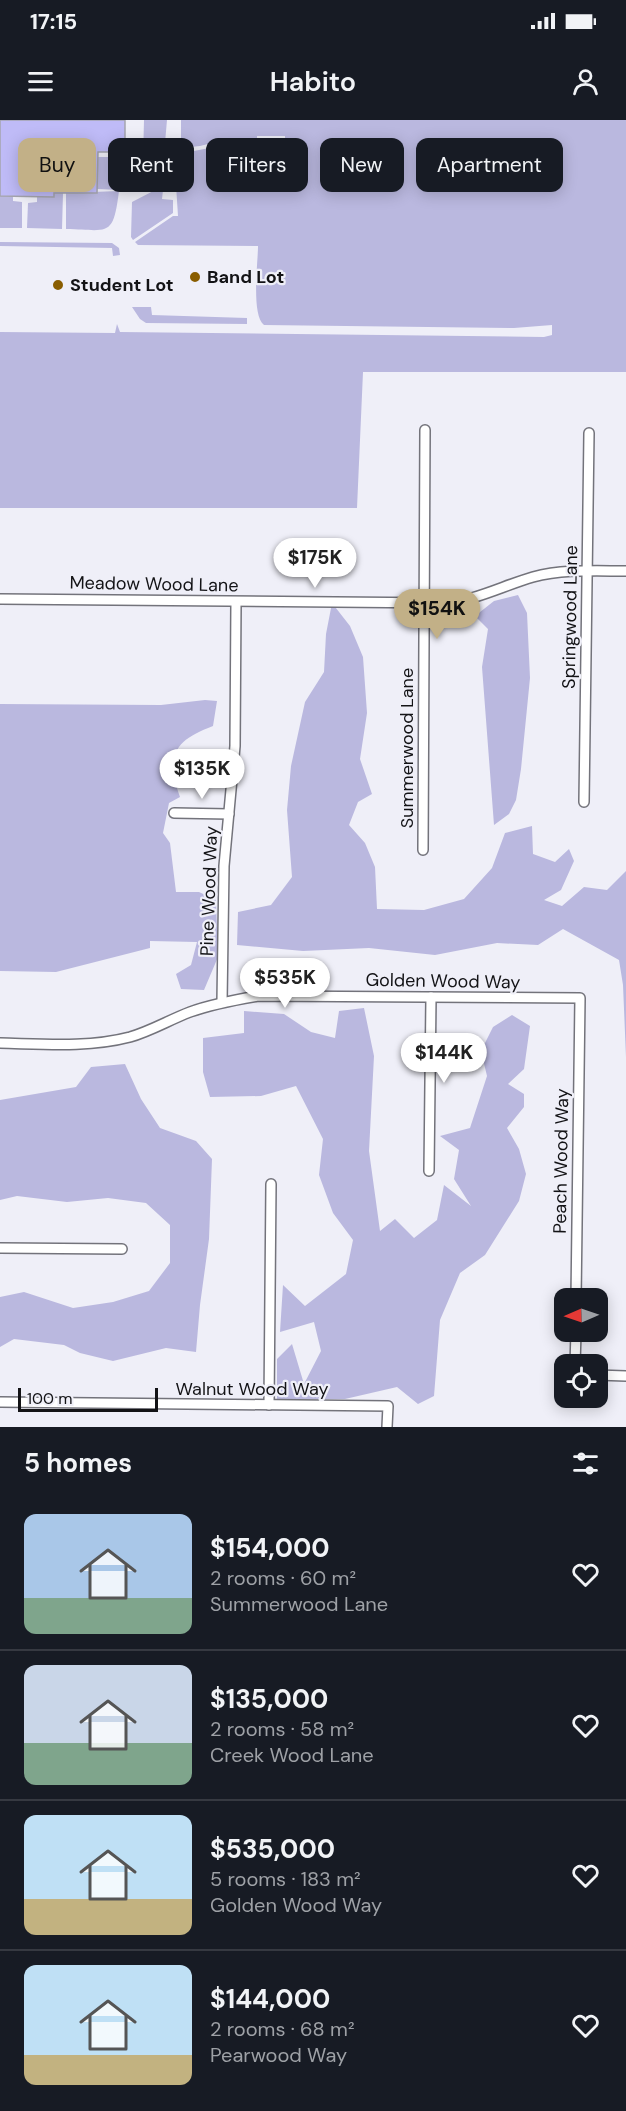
<!DOCTYPE html>
<meta charset="utf-8">
<style>
body{margin:0;font-family:"DM Sans",sans-serif;background:#242831;color:#f1f3f6;height:100vh;display:flex;flex-direction:column;font-size:22px;white-space:nowrap}
*{box-sizing:border-box;margin:0}
p{font-size:20px;color:#9ea1a6}
.icon{flex:none;width:33px;height:33px;fill:none;stroke:currentColor;stroke-width:2;stroke-linecap:round;stroke-linejoin:round}
.map{position:relative;height:1307px;overflow:hidden}
.panel{display:flex;flex-direction:column;background:#171b24;flex:1}
.panel>*{flex:none}
.top-card{position:absolute;left:18px;top:18px;width:591px;height:54px;display:flex;gap:12px}
.needle{width:39px;rotate:268deg}
.controls{position:absolute;left:554px;top:1168px;display:grid;gap:12px}
.controls a{display:grid;place-items:center;width:54px;height:54px;border-radius:12px;background:#171b24;box-shadow:0 3px 15px #0003;font-size:30px}
.scale{position:absolute;left:18px;bottom:15px;width:140px;box-sizing:border-box;padding-left:6px;border:3px solid #131316;border-top:0;font-size:16px;line-height:21px;white-space:nowrap;color:#131316;-webkit-text-stroke:4px #efeff8;paint-order:stroke}
.price{position:absolute;translate:-50% -51px;padding:0 14px;border-radius:21px;background:#fff;color:#222;font-size:20px;line-height:39px;filter:drop-shadow(0 2px 3px #0008)}
.price::after{content:'';position:absolute;left:50%;top:36px;width:18px;height:14px;margin-left:-9px;background:inherit;clip-path:polygon(0 0,100% 0,50% 100%)}
.price.selected{background:#c2b087;color:#111}
ul{padding:0;list-style:none}
li{display:flex;align-items:center;gap:18px;height:150px;padding:0 24px}
li+li{border-top:2px solid #363941}
li span{display:grid;place-items:center;flex:none;width:168px;height:120px;border-radius:12px;color:#555}
li>.icon{margin-inline-start:auto}
span .icon{width:72px;height:72px;fill:#fffc;stroke-width:1}
li b{font-size:26px}
h2{display:flex;justify-content:space-between;align-items:center;height:72px;padding:0 24px;font-size:26px}
.pill{padding:0 21px;border-radius:12px;background:#171b24;box-shadow:0 3px 15px #0003;font-size:21px;line-height:54px}
.pill.selected{background:#c2b087;color:#111}
.status{display:flex;justify-content:space-between;align-items:center;height:42px;padding:0 30px;background:#171b24;direction:ltr}
.status svg{height:16px;fill:currentColor}
header{display:flex;justify-content:space-between;align-items:center;height:78px;padding:0 24px;background:#171b24;font-size:27px;font-weight:600}
.map>svg:first-child{display:block}
.green{fill:#bab8df}
.building{fill:#bfbbf7;stroke:#a5a5ae;stroke-width:1.5}
.lines{fill:none;stroke-linecap:round;stroke-linejoin:round}
.street-casing{stroke:#73737b;stroke-width:12}
.street{stroke:#fff;stroke-width:9}
.poi-dot{fill:#895d00;stroke:#efeff8;stroke-width:2}
.labels{text-anchor:middle;stroke-width:4.5;stroke-linejoin:round;paint-order:stroke}
.poi-label{font-size:18px;font-weight:bold;fill:#131316;stroke:#efeff8;text-anchor:start}
.street-label{font-size:18px;fill:#131316;stroke:#efeff8}
</style>
<div class="status"><b>17:15</b><svg viewBox="0 0 49 12"><path d="M0 12V9h3v3zM5 12V6h3v6zM10 12V3h3v9zM15 12V0h3v12zM26 1h20v11H26zM47 4h2v5h-2z"/></svg></div>
<header><svg class="icon" aria-label="menu" viewBox="0 0 24 24"><path d="M4 6h16M4 12h16M4 18h16"/></svg>Habito<svg class="icon" aria-label="person" viewBox="0 0 24 24"><circle cx="12" cy="8" r="4"/><path d="M4 21q1-7 8-7t8 7"/></svg></header>
<div class="map">
<svg width="626" height="1307" viewBox="0 0 626 1307">
<rect width="100%" height="100%" fill="#efeff8"/>
<g class="green">
<path d="M144,0h23l-4,46 -4,1v4h5c-2,11 -9,18 -20,20l-7,-2v-7l6,-22z"/>
<path d="M181,0h445v252h-263l-6,136h-357v-176l115,1 2,-9 3,8 424,5 8,-2v-10l-38,3 -250,-3c-13,-10 -6,-62 -6,-79l-120,-1 -3,-3 38,-26h5l-2,-31 7,-32 48,-9h6l8,5h44l1,-5h-5v-8h-28v7l-33,-3 -24,6 -19,2z"/>
<path d="M174,35l-1,34 -10,1 -1,9 11,1v13l-40,27 -2,-3 1,-35 29,-15z"/>
<path d="M98,37h31l-9,33 -23,-1z"/>
<path d="M119,71c-6,47 -10,39 -53,38v-36z"/>
<path d="M54,73h9l-1,36 -35,-1 1,-25 9,-1v-6z"/>
<path d="M0,76h13v5l9,1v26h-22z"/>
<path d="M0,122l112,1 7,5 1,7 -7,1 -1,-8 -112,-2z"/>
<path d="M132,187h19l1,8 95,3v6l-101,-1 -6,-4z"/>
<path d="M518,475l9,18 3,65 -9,91 -5,31 -7,14 -15,11 -12,-158 6,-38 -13,-13 19,-15z"/>
<path d="M332,483l18,23 13,31 4,56 -7,46 12,35 -14,8 -9,23 16,18 10,24 2,42 47,1 40,-11 28,-31 13,-35 27,-7 1,28 22,8 14,-13 5,12 -13,29 -17,10 18,6 22,-19 23,3 19,-19v186l-3,-72 -4,-25 -56,-31 -25,16 -41,-2 -62,12 -66,-7 -66,3 -66,-6 1,-33 33,-7 21,-28 -5,-67 4,-44 14,-64 19,-30 2,-38z"/>
<path d="M205,580l12,1 -4,25c-40,15 -47,30 -33,71l-11,6 -6,30 7,10 6,49h23l17,8 2,57 -14,33 -23,-1 -5,-15 15,-9 6,-23 -47,-1v7l-94,24 -56,-1v-267l161,1z"/>
<path d="M364,888l10,48 -5,95 11,80 15,-12 19,19 23,-18 7,-35 27,21 -17,-27 5,-29 -19,-14 30,-8 17,-52 -6,-25 12,-24 19,-12 18,11 -6,43 -16,15 16,10v13l-17,21 12,21 7,25 -7,27 -34,54 -25,18 -20,47 -6,76 -16,8 -21,-17 -52,12h-68v-40l15,-15 12,40 17,-33 -7,-29 -34,10 3,-47 22,21 41,-32 7,-34 -20,-27 -14,-38 4,-36 -27,-53 -35,10 -51,1 -7,-25v-34l41,-5v-22l40,3 27,18 24,6 4,-27z"/>
<path d="M125,944l16,35 19,29 36,13 16,18 -3,80 -9,66 -4,47 -30,-4 -53,13 -33,-8 -16,-8 -50,-6 -14,8v-50l24,-5 49,16 40,-6 36,-11 21,-28v-38l-24,-22 -38,-5 -41,4 -50,-6 -17,4v-100l76,-13 15,-20z"/>
</g>
<path class="building" d="M0,0h125v32h-27l-1,41h-43v4l-54,-1z"/>
<g class="lines">
<defs>
<g id="street">
<path d="M0,479l443,4c32,-2 59,-17 90,-26 30,-8 62,-6 93,-6"/>
<path d="M584,682l5,-369"/>
<path d="M174,693l55,1"/>
<path d="M423,730l2,-420"/>
<path d="M222,882l2,-136 11,-120 1,-144"/>
<path d="M0,923c43,1 88,5 130,-6 21,-6 39,-17 60,-25 22,-8 44,-12 68,-16l322,2 -4,301"/>
<path d="M429,1051l2,-174"/>
<path d="M0,1128l122,1"/>
<path d="M575,1245l1,-33"/>
<path d="M597,1255l29,1"/>
<path d="M0,1282l388,4 -1,21"/>
<path d="M269,1285l2,-221"/>
</g>
</defs>
<use href="#street" class="street-casing"/>
<use href="#street" class="street"/>
</g>
<g class="poi-dot">
<circle cx="195" cy="157" r="6"/>
<circle cx="58" cy="165" r="6"/>
</g>
<g class="labels">
<g class="poi-label">
<text x="207" y="163">Band Lot</text>
<text x="70" y="171">Student Lot</text>
</g>
<g class="street-label">
<text transform="translate(154 464) rotate(1)" y="6">Meadow Wood Lane</text>
<text transform="translate(570 497) rotate(-89)" y="6">Springwood Lane</text>
<text transform="translate(407 628) rotate(-90)" y="6">Summerwood Lane</text>
<text transform="translate(209 771) rotate(-88)" y="6">Pine Wood Way</text>
<text transform="translate(443 861) rotate(1)" y="6">Golden Wood Way</text>
<text transform="translate(561 1041) rotate(-89)" y="6">Peach Wood Way</text>
<text x="252" y="1275">Walnut Wood Way</text>
</g>
</g>
</svg>
<div class="controls">
<a><svg class="needle" viewBox="-14 -14 28 28"><path d="M0-13l5 13h-10z" fill="#e53935"/><path d="M0 13l5-13h-10z" fill="#9ea1a6"/></svg></a>
<a><svg class="icon" aria-label="locate" viewBox="0 0 24 24"><circle cx="12" cy="12" r="6"/><path d="M12 2v4M12 18v4M2 12h4M18 12h4"/></svg></a>
</div>
<div class="scale">100 m</div>
<b class="price" style="left:315px;top:469px">$175K</b>
<b class="price selected" style="left:437px;top:520px">$154K</b>
<b class="price" style="left:202px;top:680px">$135K</b>
<b class="price" style="left:285px;top:889px">$535K</b>
<b class="price" style="left:444px;top:964px">$144K</b>
<div class="top-card">
<a class="pill selected">Buy</a>
<a class="pill">Rent</a>
<a class="pill">Filters</a>
<a class="pill">New</a>
<a class="pill">Apartment</a>
</div>
</div>
<section class="panel">
<h2>5 homes<svg class="icon" aria-label="filters" viewBox="0 0 24 24"><path d="M4 7h16M4 17h16"/><circle cx="9" cy="7" r="2"/><circle cx="15" cy="17" r="2"/></svg></h2>
<ul>
<li><span style="background:linear-gradient(#a9c7e8 70%,#7fa58c 0)"><svg class="icon" aria-label="home" viewBox="0 0 24 24"><path d="M3 11l9-7 9 7M6 9v11h12V9"/></svg></span><div><b>$154,000</b><p>2 rooms · 60 m²</p><p>Summerwood Lane</p></div><svg class="icon" aria-label="heart" viewBox="0 0 24 24"><path d="M12 20l-8-8c-3-5 5-10 8-4 3-6 11-1 8 4z"/></svg></li>
<li><span style="background:linear-gradient(#c9d6e8 65%,#7fa58c 0)"><svg class="icon" aria-label="home" viewBox="0 0 24 24"><path d="M3 11l9-7 9 7M6 9v11h12V9"/></svg></span><div><b>$135,000</b><p>2 rooms · 58 m²</p><p>Creek Wood Lane</p></div><svg class="icon" aria-label="heart" viewBox="0 0 24 24"><path d="M12 20l-8-8c-3-5 5-10 8-4 3-6 11-1 8 4z"/></svg></li>
<li><span style="background:linear-gradient(#bfe0f5 70%,#c2b280 0)"><svg class="icon" aria-label="home" viewBox="0 0 24 24"><path d="M3 11l9-7 9 7M6 9v11h12V9"/></svg></span><div><b>$535,000</b><p>5 rooms · 183 m²</p><p>Golden Wood Way</p></div><svg class="icon" aria-label="heart" viewBox="0 0 24 24"><path d="M12 20l-8-8c-3-5 5-10 8-4 3-6 11-1 8 4z"/></svg></li>
<li><span style="background:linear-gradient(#bfe0f5 75%,#c2b280 0)"><svg class="icon" aria-label="home" viewBox="0 0 24 24"><path d="M3 11l9-7 9 7M6 9v11h12V9"/></svg></span><div><b>$144,000</b><p>2 rooms · 68 m²</p><p>Pearwood Way</p></div><svg class="icon" aria-label="heart" viewBox="0 0 24 24"><path d="M12 20l-8-8c-3-5 5-10 8-4 3-6 11-1 8 4z"/></svg></li>
</ul>
</section>
